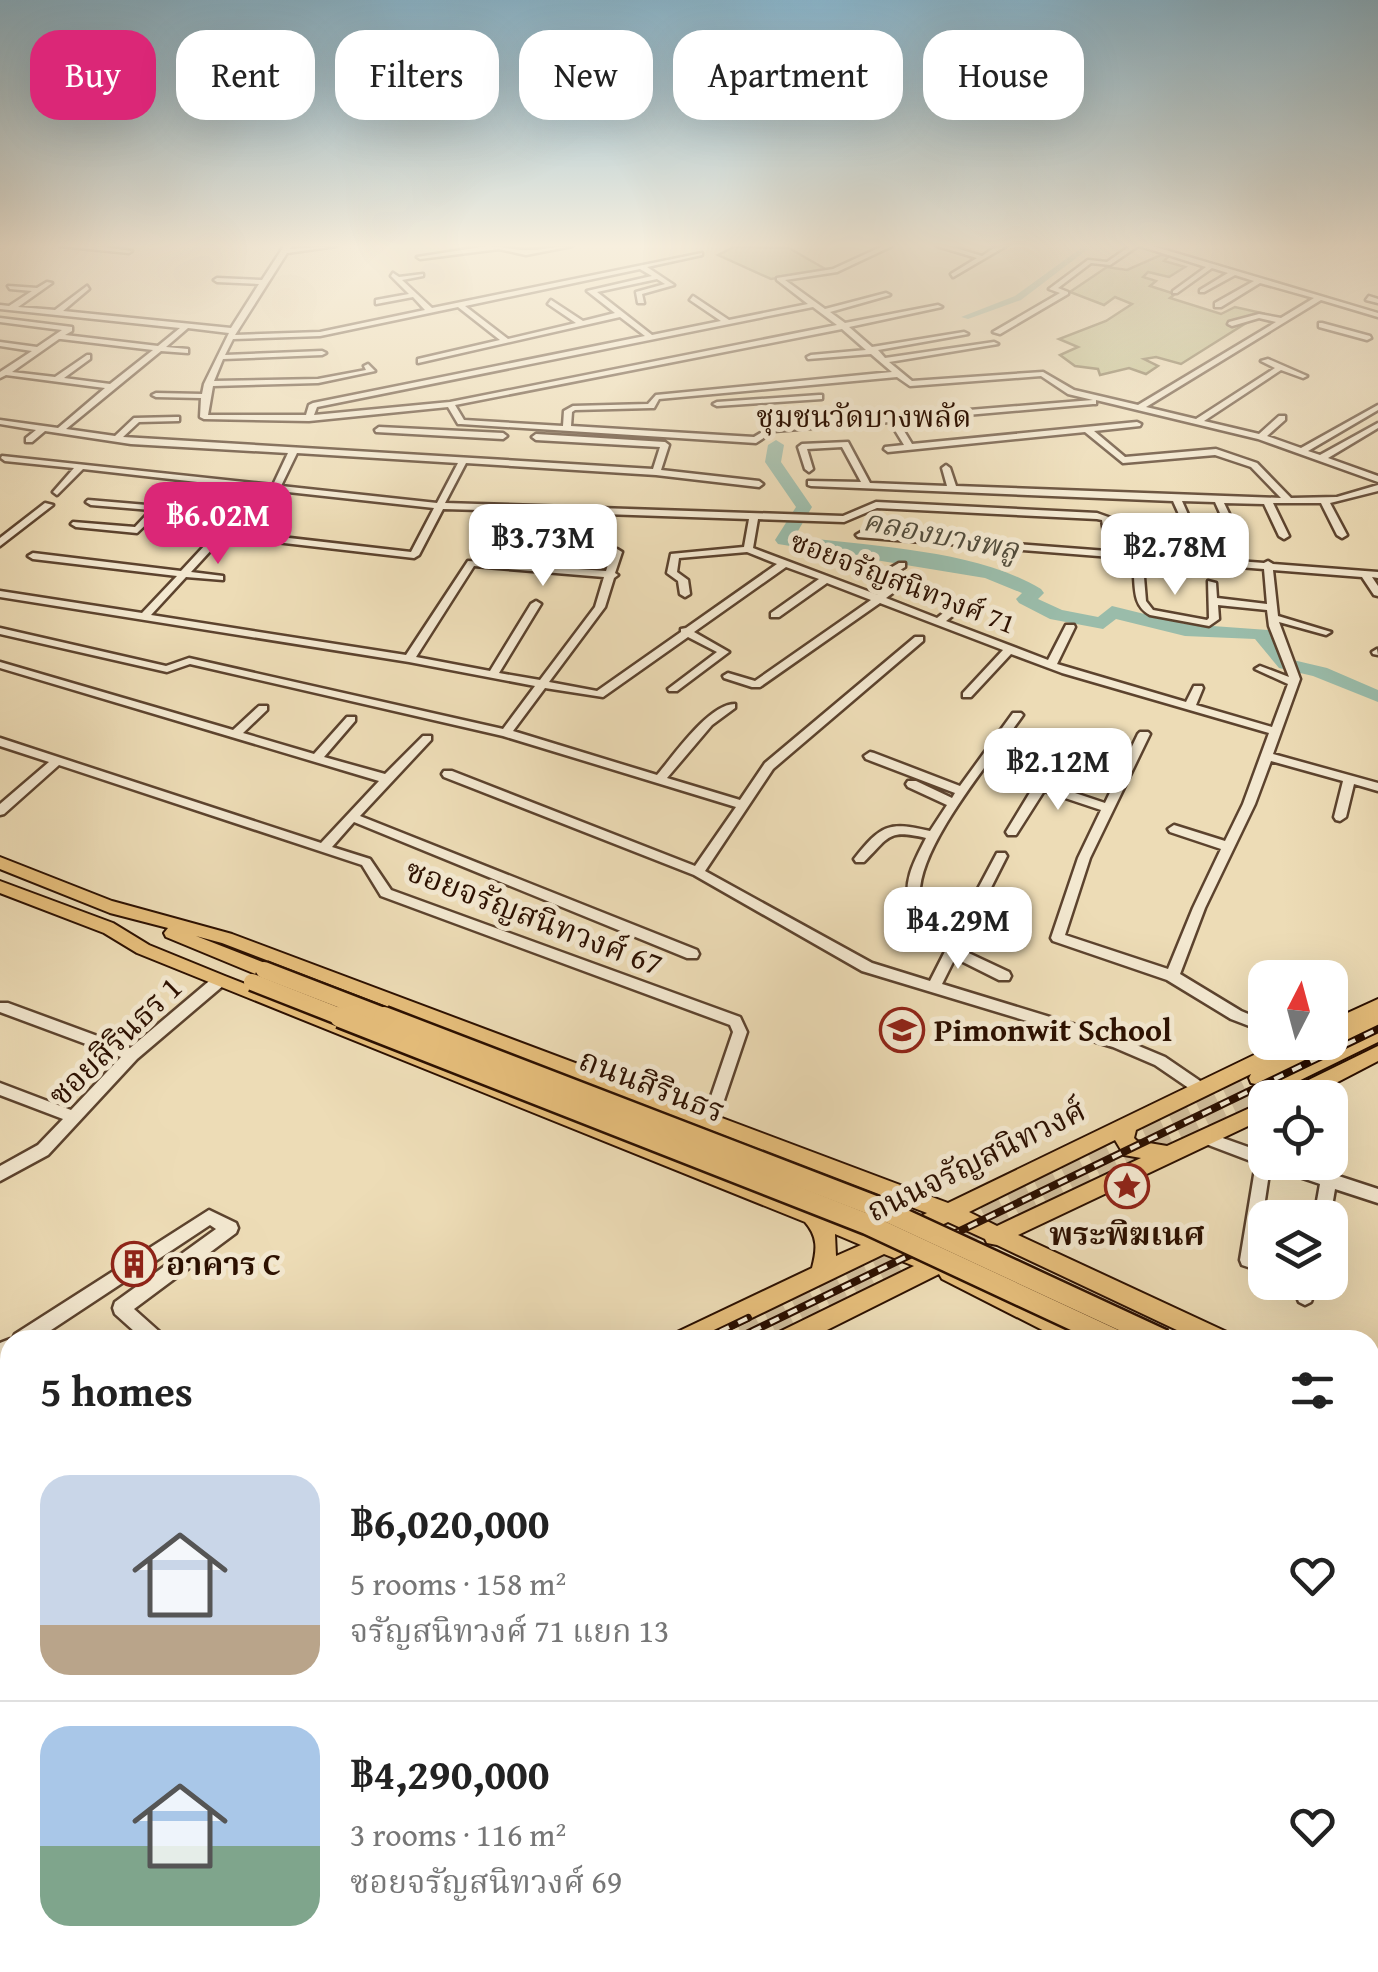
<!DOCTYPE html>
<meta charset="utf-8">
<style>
body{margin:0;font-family:"Gentium Book Plus","Noto Serif Thai",serif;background:#f2f2f2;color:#222;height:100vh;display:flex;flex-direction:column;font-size:38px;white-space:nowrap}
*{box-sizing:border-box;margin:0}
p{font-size:32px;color:#767676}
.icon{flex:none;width:55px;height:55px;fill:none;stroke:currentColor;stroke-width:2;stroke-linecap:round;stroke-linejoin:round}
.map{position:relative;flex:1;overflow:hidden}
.sheet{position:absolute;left:0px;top:1330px;width:1380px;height:642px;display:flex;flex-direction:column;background:#fff;border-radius:30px 30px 0 0;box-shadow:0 10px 40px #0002}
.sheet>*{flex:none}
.top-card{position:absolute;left:30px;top:30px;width:1320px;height:90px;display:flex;gap:20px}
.needle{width:65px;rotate:6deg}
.fabs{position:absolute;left:1248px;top:960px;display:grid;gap:20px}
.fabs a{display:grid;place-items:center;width:100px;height:100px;border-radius:20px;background:#fff;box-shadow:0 10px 40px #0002;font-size:50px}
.price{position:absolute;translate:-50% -85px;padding:0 22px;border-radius:20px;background:#fff;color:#222;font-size:32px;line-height:65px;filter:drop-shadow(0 2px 5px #0008)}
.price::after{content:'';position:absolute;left:50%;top:60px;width:30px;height:22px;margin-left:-15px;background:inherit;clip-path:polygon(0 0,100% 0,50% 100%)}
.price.current{background:#db2777;color:#fff}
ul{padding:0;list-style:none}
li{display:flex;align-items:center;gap:30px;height:250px;padding:0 40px}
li+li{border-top:2px solid #e0e0e0}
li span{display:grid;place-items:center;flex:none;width:280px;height:200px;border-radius:30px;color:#555}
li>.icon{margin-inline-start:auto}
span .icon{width:120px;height:120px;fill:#fffc;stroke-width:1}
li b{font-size:42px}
h2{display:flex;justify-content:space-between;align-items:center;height:120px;padding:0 40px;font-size:42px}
.pill{padding:0 35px;border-radius:30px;background:#fff;box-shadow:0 10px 40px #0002;font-size:35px;line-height:90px}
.pill.current{background:#db2777;color:#fff}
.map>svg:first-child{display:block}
.green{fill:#bfbe89;stroke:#766744;stroke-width:2.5}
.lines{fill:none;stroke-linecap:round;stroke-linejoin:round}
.canal{fill:#9abcaa;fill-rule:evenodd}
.river{fill:#9abcaa;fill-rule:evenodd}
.major-tunnel{stroke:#d0bd9b;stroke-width:20;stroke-dasharray:20 10;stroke-linecap:butt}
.minor-casing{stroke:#5c432e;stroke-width:5}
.major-casing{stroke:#2c1000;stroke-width:4}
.minor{fill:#f3e8d0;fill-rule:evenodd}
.major{fill:#e6be7b;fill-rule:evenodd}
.rail-far1-casing{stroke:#2c1000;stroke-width:8}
.rail-casing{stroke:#2c1000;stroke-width:9}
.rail-far1{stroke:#f3e8d0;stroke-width:4;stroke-dasharray:10;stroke-linecap:butt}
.rail{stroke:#f3e8d0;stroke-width:5;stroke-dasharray:16;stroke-linecap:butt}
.major-bridge-far1-casing{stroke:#2c1000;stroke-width:21;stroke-linecap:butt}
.major-bridge-casing{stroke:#2c1000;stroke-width:25;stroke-linecap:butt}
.major-bridge-far1{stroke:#e6be7b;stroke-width:16}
.major-bridge{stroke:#e6be7b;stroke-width:20}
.labels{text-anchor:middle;stroke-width:10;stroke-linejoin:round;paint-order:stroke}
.far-street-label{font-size:28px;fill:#2c1000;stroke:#f3e8d0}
.far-neighbourhood-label{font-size:30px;fill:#2c1000;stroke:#f3e8d0}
.far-water-label{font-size:30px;font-style:italic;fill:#524c3c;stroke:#f3e8d0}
.street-label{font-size:32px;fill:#2c1000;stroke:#f3e8d0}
.poi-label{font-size:32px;font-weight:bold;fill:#2c1000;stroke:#f3e8d0;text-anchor:start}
</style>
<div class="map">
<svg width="1378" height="1972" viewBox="0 0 1378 1972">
<rect width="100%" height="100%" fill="#eddcb6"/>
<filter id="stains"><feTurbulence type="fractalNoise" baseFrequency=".002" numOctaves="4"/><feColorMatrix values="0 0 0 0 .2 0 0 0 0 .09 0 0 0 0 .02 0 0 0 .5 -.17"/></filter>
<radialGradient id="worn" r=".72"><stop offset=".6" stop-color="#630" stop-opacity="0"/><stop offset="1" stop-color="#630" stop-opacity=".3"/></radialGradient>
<g class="green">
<path d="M734,247l55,1 38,22 -56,9 -53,-24z"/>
<path d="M1161,255l8,1 -5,5 21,6 -16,10 -21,-5 -5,5 13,4 -6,5 25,8 -5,4 51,16 14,-7 27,6 -81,51 -25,-7 -12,2 14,7 -12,8 -17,-6 -29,7 -2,-6 -23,-3 -15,-11 18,-8 -19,-8 47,-18 26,-17 -17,-7 -11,8 -34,-13 37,-25 20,3z"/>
</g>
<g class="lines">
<g class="canal">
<path d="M1084,246h8l-71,54 -53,19 -7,-2 54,-21z"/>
<path d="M1378,246v3l-4,-2v-1z"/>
<path d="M1093,1962h30l4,10h-30z"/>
</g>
<path class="river" d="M776,440l8,5 -3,17 31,45 -17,29c76,11 180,13 246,53l3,4 -6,6 24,11 36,7 14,-11 73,18 83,6 25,30 34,8 51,22v12l-65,-26 -34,-8 -24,-29 -70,-3 -69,-17 -13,10 -53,-10 -31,-16 -3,-4 6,-6 -37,-15 -207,-34 -3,-4 21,-33 -31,-45 3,-17z"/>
<g class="major-tunnel">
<path d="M711,1340l547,-262"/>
<path d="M746,1340l522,-252"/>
</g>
<defs>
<g id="minor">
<path d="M60,246h36l36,5 -3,2z"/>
<path d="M284,246h7l-1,3 46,-3 -49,7 -52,82 85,-3 105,-22 -12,-13 -37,7v-4l33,-6 -18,-18 2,-3 6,4 24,-3v2l-21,4 30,28 270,-55v2l-55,12 27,18 -32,9 2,9h-6l-2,-11 29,-8 -8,-5 -60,13 55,43 69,-14 -31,-21 3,-4 36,24 79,-16 -31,-24v-2l56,-9 50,-23h9l-55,26 -52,8 40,29 61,-16 4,2 -60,17 15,11 93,-18 4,2 -93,20 23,20 92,-15 4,2 -90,16 7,8 109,-16 4,2 -109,18 23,19 131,-9 31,18 64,15 138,-83 -17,-4 -27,8 -4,-2 1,-2 30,-8 22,4 33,-20 -54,-15 -39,24h-6v-4l39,-22 -19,-6 -31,17h-4v-2l28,-17 -16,-5 -35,25h-4v-2l33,-24 -66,-21h12l226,67v4l-57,-17 -175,107 50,12 79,-51 -14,-7 7,-2 39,17 -4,2 -22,-8 -77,51 55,13 20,-18h6v4l-18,16 34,12 77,-43v5l-70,41 12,4 58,-32v5l-50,30 50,18v6l-120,-43 -162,-39v4h-3l-195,17 14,23 225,-22 4,2 -1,2 -46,5 31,26 91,-8 41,14 34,35 46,-1 41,-12v6l-48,12 17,32 -5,3 -5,-3 -16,-32h-48l16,33 -5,3 -5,-3 -15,-32 -40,-1 19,40 -5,3 -47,-5 -18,-40 -362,-15 -3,-1v-4l53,1 -19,-35 -35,2 6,20 -4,3 -4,-3 -7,-22 4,-3 46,-2 22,41 77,3 -5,-18 4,-3 4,3 6,18 325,12 -30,-31 -36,-12 -92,8 -38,-31 -197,20 -4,-3 1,-2 19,-2 -14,-23 -116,9 -18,12 -295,-19h-3l-10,-17 -139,14 -105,-2 -4,-2 1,-19 -45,-1 -4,-2 4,-2 46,1 2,-10 25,-51 -41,-5 -22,19 22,2v4l-27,-2 -95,78 49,7 19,-18 42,-1h3v4l-40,1 -16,15 530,32 7,-22 -124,-7 -4,-3 4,-3 129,8 4,3 -8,25 98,11 4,3 -4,3 -103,-12 -190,-12 -21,40 398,13 33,-14 221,11 14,5 6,34 147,11 4,-2 5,3 105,8v6l-6,-1 6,9v10l-4,-1 -12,-18 -89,-7 5,46 53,16 -5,3 -47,-13 21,57 -27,75 105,29v8l-24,-7 -8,33 -6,4 -4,-1 -2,-3 9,-36 -72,-20 -16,43 -50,104 -25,66 61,37 24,10v11l-34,-13 -64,-39 -114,-39 -2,-3 27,-80 23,-48 -57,-19 -28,44h-8l-2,-3 42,-69 4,-1 6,4 -10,18 57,19 33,-69 2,-2h8l2,2 -60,124 -25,77 103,34 25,-61 28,-59 -51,-17 -2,-3 6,-4 51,16 18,-37 26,-71 -207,-60 -51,-19 -40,43h-8v-4l40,-43 -123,-47 -120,84h-8l-28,-9 -1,-2 5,-3 27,8 116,-81 -44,-17 -48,34h-8v-4l48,-34 -33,-12 -92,65 35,20 -52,39h-8l-1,-2 49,-37 -29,-15 -85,60 -58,-9 -32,43 144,44c17,-20 52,-71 78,-71v4l-23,17 -45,53 73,22 25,-37 150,-126h8v4l-150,128 -68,102 167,92 58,18 29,-57 -50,-20c-6,-24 6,-44 17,-66 -38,-9 -36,-2 -62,24h-8l-2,-3c27,-34 34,-38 76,-28l17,-26 -39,-18 -2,-3 2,-3h8l36,17 3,-5 -89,-34 -2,-3 6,-4 4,1 86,33 53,-73h8l2,2c-29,42 -108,134 -103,183l44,17 33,-62h8l2,3 -47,93 49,23 2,4 -2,4h-10l-44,-22 -13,26 180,55 43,18 41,28 2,4 -2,4 -5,2 -5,-2 -41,-28 -42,-18 -251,-76 -168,-96 -250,-98 -2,-3 2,-3h8l243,95 41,-59 -233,-71 -313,-72 -23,8 -167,-38v-6l166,38 23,-8 314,71 32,-43 -126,-24 -409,-65v-6l142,22 35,-37 -144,-17 -5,-3 5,-3 148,18 77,-83 -35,-3 -24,29 -39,-3 -23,22 -61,-6 -5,-3 2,-2 62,5 16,-17 -60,-5 -5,-3 2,-2 106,9 21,-25 -132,-15 -26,26 -4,-3 21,-24 -69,-7 -4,-3 1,-2 271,29 15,-32 -157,-9 -86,-13 -13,11h-6v-4l10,-8 -36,-6v-4l58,8 47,-40 -99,-13 -6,3v-6l32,-21 -32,-5v-4l37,5 25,-17 -62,-8v-4l72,9v4l-7,4 93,11 22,-18 -180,-19v-4l9,1 23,-15 -22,-2 -2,-3 29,2 10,-6 5,1 -34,24 37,3 32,-24 2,3 -26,22 168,17 28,-44 -42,-2 -3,-2 3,-2 45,2zM640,269l12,7 -65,15 28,22 -32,8 -32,-21 -3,4 28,19 -68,16 -43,-33zM458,307l42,33 -82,19v4l202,-46 25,19 -332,67 -4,2 -3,10h-98l5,-29 105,-3 57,-12 -7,-7 -4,2 2,4 -48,9 -104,2 9,-22 99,-4 4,-2 -4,-2 -97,4 8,-16 87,-3zM813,307l24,18 -387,77 -136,13 3,-8zM842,329l24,21 -55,5 -4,2 1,2 63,-5 21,18 -236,23 -8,9 -75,2 -9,5 -1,15 -99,-6 -9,-15zM59,339h2l92,11 -43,34 -46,-6 26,-19v-4h-3l-32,22 -43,-5zM1041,376l27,18 25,6 -321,26 -18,11 -183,-11 1,-14 3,-2 76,-2h3l5,-9 238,-22 13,9zM297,453l161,10 -21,40 -156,-17zM266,489l9,4 4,-2 155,17 -23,44 -182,-21zM1182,501l33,1 17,38 -34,-3zM877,508l220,11 5,1 5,31 -246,-19 -5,3 2,2 406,32 3,35 -50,-6 -1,-15 -8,-2 1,37 -2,2 -54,-10 -7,-9 -2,-24 -5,-3 -5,3c1,16 1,30 16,38l59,11 10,-7 -1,-14 49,5 2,16 20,51 -29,-11 -5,3 33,15 -16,43 -76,-22 7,-17 -1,-2h-8l-8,16 -129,-38 18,-37 -1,-2h-8l-18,35 -102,-39 18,-14v-4h-8l-19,15 -51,-20 12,-9 -12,-10 19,-12v-4h-6l-29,17v4l9,-1 8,6 -9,6 -125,-47 5,-29 86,3zM443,509l38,1 -9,26 5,3 5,-3 8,-26 47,2 -6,32 5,3 5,-3 5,-32 203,7 -5,28 -73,7 -4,19 11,8 2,13 5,3 5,-3 -2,-14 -11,-8 2,-14 68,-6 30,12 -91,64 -5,1v3l-84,59 -48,-9 56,-75 9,-29 4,-3 -3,-2 7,-21 -5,-3 -5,3 -6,19 -138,-10 -62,94 -255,-40 35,-38 37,3v-4l-32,-4 33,-36 190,22 5,-3zM474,566l130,11 -9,30 -55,73 -41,-7 42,-69 -5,-3 -5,3 -41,67 -74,-14z"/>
<path d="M487,246c14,0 29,5 43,4 14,0 27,-4 42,-4l-46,9 -27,-6 -79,10 -3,-2z"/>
<path d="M937,246h12l33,10 15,-10h9l-53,31 -2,-3 26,-16z"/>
<path d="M1130,246h8l-28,19 -19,-2 -33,25 10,4v2l-68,40 -7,-2 67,-39 -11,-4 39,-29 19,2z"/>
<path d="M1369,296l9,3v4l-12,-3z"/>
<path d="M1322,323l48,13 1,2 -4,2 -48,-13v-4z"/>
<path d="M819,395h3v4l-105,7 -4,-2 4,-2z"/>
<path d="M379,427l124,6 4,3 -4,3 -127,-7 -1,-2z"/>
<path d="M45,503l8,2 -53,41v-8z"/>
<path d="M1377,649l1,6 -5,-1 -1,-2z"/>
<path d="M0,662l233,68 26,-24h8v4l-24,23 71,21 33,-37h8v4l-31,36 61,17 38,-38h8v4l-71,76 337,134 2,4 -2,4h-10l-333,-136 -22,25 38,12 21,31 349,127 7,15 -31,92 -5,2 -5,-2 -3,-4 30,-88 -3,-7 -349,-129 -19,-31 -303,-100 -55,49 -4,1v-11l49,-42 -49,-16v-8l321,105 58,-62 -379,-113z"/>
<path d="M219,976l5,1 2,4 -2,4 -87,74 -89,96 -48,26v-15l38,-21 25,-26 -63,-24v-12l71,27 50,-53 -121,-45v-9h8l122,45 84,-71z"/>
<path d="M1203,1131l62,22v9h31l82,27v14l-43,-14 -5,29h-16l6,-34 -50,-17 -14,93 -2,5 -6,2 -6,-2 -2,-5 16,-97 -58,-22 -3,-4 3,-4z"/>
<path d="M209,1210l27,13 2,5 -2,5 -102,76 28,25 3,6h-21l-29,-26 -2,-6 2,-6 101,-73 -6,-4 -174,115h-26v16l-10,4v-17l10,-4 2,1 3,-6z"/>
<path d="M1302,1282h16l-7,20 -6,3 -6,-3 -2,-5z"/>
<path d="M10,1481v20l-10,4v-20z"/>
<path d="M1370,1600l8,4v21l-8,-4z"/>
<path d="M0,1839l10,5v26l-10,-5z"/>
<path d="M111,1962h28l5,10h-28z"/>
<path d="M447,1962h26l-4,10h-27z"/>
<path d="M808,1962h27l5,10h-28z"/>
<path d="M1312,1962h24l-2,10h-24z"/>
</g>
<g id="major">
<path d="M0,857l112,44 120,33 716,269 333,-161h27l-2,5 8,-5h16v-21l48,-22v43l-110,54 -7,-3 -1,-8 -9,-2 -2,-5 2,-4 -115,56 -2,8 3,3 30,5 98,-45v17l-247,117 211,98 3,7h-34l-201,-95 -10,-2 -2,-4 -37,-17 -36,17 -7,-3 -3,-6 3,-6 22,-11 -705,-270 -26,-7 74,29 3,5 -9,6 -6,-1 -92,-38 -2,-4 4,-5 -58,-15 -110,-44zM1115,1140l9,15 17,3 -144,68 -28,-14z"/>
<path d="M0,881l113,42 36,22 76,31 657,258 7,-2 7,3 3,6 35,15 12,1 3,6 143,70 3,7h-33l-120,-61 -3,-5 -132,66h-33l3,-7 137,-67 -30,-12 -178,86h-34l3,-7 137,-65c5,-19 6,-31 -7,-46l-668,-269 -33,-20 -104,-40zM835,1234l26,11 -25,11z"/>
<path d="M1378,1046v15l-71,37h-27l2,-5z"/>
<path d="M1370,1400l8,3v23l-8,-3z"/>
<path d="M1370,1428l8,3v66l-8,-3z"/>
<path d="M10,1640v68l-10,4v-68z"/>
<path d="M10,1711v27l-10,4v-27z"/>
</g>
</defs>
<use href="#minor" class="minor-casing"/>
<use href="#major" class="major-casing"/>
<use href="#minor" class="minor"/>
<use href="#major" class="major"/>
<defs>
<g id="rail-far1">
<path d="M702,1340l46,-22"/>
<path d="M734,1340l644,-311"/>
</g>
<path id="rail" d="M0,1677l10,-5"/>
</defs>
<use href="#rail-far1" class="rail-far1-casing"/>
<use href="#rail" class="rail-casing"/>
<use href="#rail-far1" class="rail-far1"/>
<use href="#rail" class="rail"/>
<defs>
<g id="major-bridge-far1">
<path d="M264,970l127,49"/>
<path d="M252,982l94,37"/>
</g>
<g id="major-bridge">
<path d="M340,1017l527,207 249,116"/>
<path d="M384,1017l491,189 289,134"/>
</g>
</defs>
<use href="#major-bridge-far1" class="major-bridge-far1-casing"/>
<use href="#major-bridge" class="major-bridge-casing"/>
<use href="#major-bridge-far1" class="major-bridge-far1"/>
<use href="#major-bridge" class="major-bridge"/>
</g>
<linearGradient id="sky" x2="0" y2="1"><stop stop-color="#89b7cf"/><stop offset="0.47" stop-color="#f7efde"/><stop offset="1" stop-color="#f7efde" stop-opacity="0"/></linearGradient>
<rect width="1378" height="523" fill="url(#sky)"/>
<defs>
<symbol id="school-ring" viewBox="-11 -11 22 22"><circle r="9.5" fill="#f3e8d0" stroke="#8f2418" stroke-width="1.5"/><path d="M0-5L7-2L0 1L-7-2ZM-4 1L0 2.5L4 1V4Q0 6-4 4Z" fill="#8f2418"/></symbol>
<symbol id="sight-ring" viewBox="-11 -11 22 22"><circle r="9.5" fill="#f3e8d0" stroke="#8f2418" stroke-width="1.5"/><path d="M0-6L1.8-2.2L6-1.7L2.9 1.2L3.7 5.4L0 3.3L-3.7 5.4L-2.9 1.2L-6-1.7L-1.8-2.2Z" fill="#8f2418"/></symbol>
<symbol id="building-ring" viewBox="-11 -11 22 22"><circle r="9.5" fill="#f3e8d0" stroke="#8f2418" stroke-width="1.5"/><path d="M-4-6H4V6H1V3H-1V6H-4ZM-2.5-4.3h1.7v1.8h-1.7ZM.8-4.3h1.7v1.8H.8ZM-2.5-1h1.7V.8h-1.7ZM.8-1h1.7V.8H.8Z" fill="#8f2418"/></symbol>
</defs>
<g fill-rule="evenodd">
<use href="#school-ring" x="877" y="1005" width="50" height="50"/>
<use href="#sight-ring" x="1102" y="1161" width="50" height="50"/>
<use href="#building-ring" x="109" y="1239" width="50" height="50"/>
</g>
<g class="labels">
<g class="far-street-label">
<text transform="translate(903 582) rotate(21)" y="10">ซอยจรัญสนิทวงศ์ 71</text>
</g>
<g class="far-neighbourhood-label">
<text x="864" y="427">ชุมชนวัดบางพลัด</text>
</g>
<g class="far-water-label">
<text transform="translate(941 535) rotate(11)" y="10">คลองบางพลู</text>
</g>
<g class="street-label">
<text transform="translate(534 917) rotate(21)" y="11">ซอยจรัญสนิทวงศ์ 67</text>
<text transform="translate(115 1041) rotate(-44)" y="11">ซอยสิรินธร 1</text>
<text transform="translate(652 1085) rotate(21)" y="11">ถนนสิรินธร</text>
<text transform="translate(976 1160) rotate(-26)" y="11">ถนนจรัญสนิทวงศ์</text>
</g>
<g class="poi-label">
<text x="934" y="1041">Pimonwit School</text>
<text x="1127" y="1245" text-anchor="middle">พระพิฆเนศ</text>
<text x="166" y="1275">อาคาร C</text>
</g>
</g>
<rect width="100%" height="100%" filter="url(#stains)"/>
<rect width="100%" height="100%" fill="url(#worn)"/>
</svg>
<div class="fabs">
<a><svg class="needle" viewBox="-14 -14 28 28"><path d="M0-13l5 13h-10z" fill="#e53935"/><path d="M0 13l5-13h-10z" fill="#767676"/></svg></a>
<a><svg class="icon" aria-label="locate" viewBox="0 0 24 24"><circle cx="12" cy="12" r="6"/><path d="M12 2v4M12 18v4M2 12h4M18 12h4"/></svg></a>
<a><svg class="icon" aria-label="layers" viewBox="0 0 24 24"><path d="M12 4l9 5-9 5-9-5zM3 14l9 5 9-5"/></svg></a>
</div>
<b class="price current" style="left:218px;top:567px">฿6.02M</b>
<b class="price" style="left:543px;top:589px">฿3.73M</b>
<b class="price" style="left:1175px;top:598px">฿2.78M</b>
<b class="price" style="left:1058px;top:813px">฿2.12M</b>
<b class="price" style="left:958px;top:972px">฿4.29M</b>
<div class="top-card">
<a class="pill current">Buy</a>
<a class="pill">Rent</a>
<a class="pill">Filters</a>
<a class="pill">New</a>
<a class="pill">Apartment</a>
<a class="pill">House</a>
</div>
<section class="sheet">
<h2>5 homes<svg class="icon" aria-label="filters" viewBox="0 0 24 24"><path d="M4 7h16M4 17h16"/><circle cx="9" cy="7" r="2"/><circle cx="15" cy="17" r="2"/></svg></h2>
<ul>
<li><span style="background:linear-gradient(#c9d6e8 75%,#b9a48a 0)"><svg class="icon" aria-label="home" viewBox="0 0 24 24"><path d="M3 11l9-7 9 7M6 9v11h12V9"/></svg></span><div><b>฿6,020,000</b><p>5 rooms · 158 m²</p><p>จรัญสนิทวงศ์ 71 แยก 13</p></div><svg class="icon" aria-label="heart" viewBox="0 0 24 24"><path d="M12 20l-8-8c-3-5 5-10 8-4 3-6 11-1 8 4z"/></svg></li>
<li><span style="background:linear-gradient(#a9c7e8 60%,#7fa58c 0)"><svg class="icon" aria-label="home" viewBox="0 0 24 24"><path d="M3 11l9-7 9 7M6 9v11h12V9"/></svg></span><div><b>฿4,290,000</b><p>3 rooms · 116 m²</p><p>ซอยจรัญสนิทวงศ์ 69</p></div><svg class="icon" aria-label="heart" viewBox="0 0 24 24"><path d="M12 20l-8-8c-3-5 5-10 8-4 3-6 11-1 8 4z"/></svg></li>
</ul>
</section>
</div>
